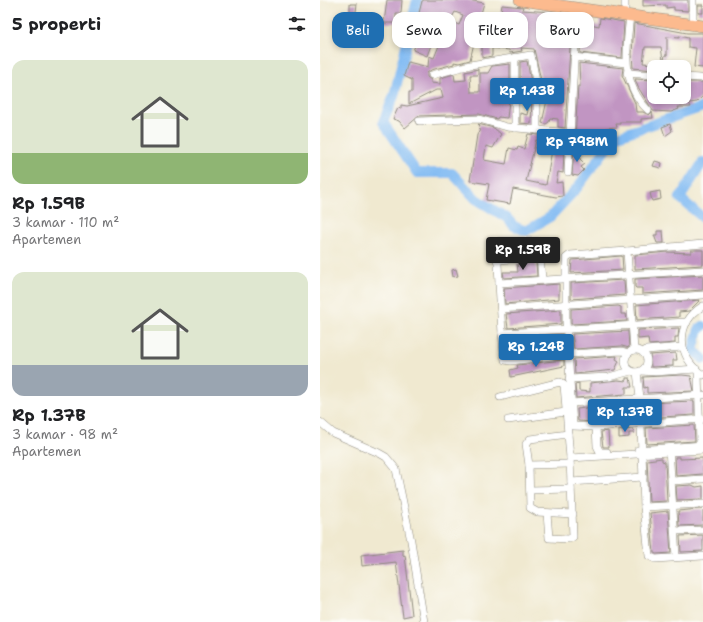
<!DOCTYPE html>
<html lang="id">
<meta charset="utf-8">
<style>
body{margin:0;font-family:"Shantell Sans",sans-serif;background:#f6f6f6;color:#202124;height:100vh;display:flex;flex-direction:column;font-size:15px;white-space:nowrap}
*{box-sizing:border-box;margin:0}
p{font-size:13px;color:#757577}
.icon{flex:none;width:22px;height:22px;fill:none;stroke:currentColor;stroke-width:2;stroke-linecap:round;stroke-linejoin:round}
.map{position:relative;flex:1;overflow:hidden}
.drawer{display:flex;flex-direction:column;background:#fff;width:320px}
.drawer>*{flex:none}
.top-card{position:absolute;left:12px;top:12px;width:311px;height:36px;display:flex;gap:8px}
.buttons{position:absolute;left:327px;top:60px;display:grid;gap:8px}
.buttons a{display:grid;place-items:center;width:44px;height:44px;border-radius:8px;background:#fff;box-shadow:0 2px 6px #0003;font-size:20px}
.price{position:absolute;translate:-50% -34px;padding:0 9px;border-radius:4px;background:#1f6fb2;color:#fff;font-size:13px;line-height:26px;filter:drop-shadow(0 1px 2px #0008)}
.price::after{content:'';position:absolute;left:50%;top:24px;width:12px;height:9px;margin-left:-6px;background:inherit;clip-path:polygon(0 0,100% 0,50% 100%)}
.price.on{background:#222;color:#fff}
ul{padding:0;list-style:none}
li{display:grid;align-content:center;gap:8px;height:212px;padding:0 12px}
li span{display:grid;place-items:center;height:124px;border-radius:12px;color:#555}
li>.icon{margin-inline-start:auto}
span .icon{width:72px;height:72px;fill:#fffc;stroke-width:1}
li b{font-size:17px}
h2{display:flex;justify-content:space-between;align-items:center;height:48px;padding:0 12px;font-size:17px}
.pill{padding:0 14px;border-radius:12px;background:#fff;box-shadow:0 2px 6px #0003;font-size:14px;line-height:36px}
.pill.on{background:#1f6fb2;color:#fff}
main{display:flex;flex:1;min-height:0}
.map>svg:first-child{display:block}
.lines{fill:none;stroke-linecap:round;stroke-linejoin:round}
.river{stroke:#82bbf3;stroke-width:10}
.building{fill:#c195c2;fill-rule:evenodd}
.minor-casing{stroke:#8e8a7e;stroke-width:8}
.trunk-casing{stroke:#8e8a7e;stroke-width:12}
.minor{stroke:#fff;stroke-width:7}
.trunk{stroke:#fcba8e;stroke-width:11}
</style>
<main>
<section class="drawer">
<h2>5 properti<svg class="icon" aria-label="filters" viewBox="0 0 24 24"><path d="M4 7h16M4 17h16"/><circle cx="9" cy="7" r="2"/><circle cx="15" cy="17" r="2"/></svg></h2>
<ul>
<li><span style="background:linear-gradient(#dfe7d0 75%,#8fb573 0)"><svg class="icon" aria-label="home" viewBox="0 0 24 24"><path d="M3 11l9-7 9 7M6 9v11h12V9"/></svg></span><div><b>Rp 1.59B</b><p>3 kamar · 110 m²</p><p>Apartemen</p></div></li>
<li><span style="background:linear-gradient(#dfe7d0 75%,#9aa5b1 0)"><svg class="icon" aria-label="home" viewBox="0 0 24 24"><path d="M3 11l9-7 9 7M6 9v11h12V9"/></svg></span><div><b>Rp 1.37B</b><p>3 kamar · 98 m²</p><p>Apartemen</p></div></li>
</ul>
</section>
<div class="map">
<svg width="383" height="622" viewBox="0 0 383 622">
<rect width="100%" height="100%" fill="#fdfcf7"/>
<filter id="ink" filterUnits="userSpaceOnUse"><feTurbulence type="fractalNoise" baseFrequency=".025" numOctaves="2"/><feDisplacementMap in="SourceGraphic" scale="8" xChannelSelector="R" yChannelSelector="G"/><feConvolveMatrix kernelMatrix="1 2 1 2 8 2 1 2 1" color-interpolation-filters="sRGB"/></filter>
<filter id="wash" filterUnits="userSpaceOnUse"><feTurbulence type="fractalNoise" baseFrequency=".012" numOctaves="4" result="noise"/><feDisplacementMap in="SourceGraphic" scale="16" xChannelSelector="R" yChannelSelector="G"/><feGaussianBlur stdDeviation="0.9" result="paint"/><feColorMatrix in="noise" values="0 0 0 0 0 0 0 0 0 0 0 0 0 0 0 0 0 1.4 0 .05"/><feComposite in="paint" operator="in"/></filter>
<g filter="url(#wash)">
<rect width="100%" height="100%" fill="#f0e9d0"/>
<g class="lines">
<g class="river">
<path d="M97,0l-23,96 -11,26 34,51h35l24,26 31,19 7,8 12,5 24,-14 27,-29 38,-51 88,-30"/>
<path d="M383,162l-23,36 23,20"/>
<path d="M383,326l-4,3 -6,21 10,9"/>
</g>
</g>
<g id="blocks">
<g class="building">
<path d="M67,0h15l-1,13h-5v10h-12z"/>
<path d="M104,0h44l16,3 -4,14 -3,-1 -5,9 10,1 2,-9 15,5 3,-17 21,2 -1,3 31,2v2h15v2h4l-7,112 -7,-1v-8l-8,-1 -1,4 -3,2 -4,-1 7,-32 -3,-1v-5h-4l-8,-36 -13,-1 1,3 -12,2 -1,-3 -17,-2v8l-10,2v-15l14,1 2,-14 -15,-4 -7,18 -2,-1 -4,17 -11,3 -5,-1v2l-23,6 -4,3v4l4,3v3l9,1v-6l14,-4 1,7 11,-1 -1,-8 13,-3v6h-8l1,17h9v-19h8l4,-7 18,-2v23l-7,1v3l7,1 -3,26 -9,-1 -1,2 -18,-5 -60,2 -14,12 -6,-7 -6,-2 5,-11 3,1v-4l6,1 36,-8 -2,-8h-5l-27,14v-12h3v-12l-8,-4 4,-14 20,5 1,-11 5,2 13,-32 -8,-3 -12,33 -14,-6 6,-12 6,2 3,-7 2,1 5,-13 -8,-3 -5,12 -7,-1 4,-7 -2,-1 5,-20zM135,12l8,3 -4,10 -9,-4z"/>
<path d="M323,0h45v11l-14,-1v-3l-8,1v-3l-23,1z"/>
<path d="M30,4h7l-1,8h-6z"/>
<rect x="378" y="5" width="5" height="8"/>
<path d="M262,16l5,1 -1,6 13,3 1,-8 24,4 -2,36 -42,-5z"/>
<path d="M314,23l53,10h16v35l-9,-1 2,-19 -8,-1v-9l-9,-2v2l-12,-1v18h-2l-1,5h-1l-2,-13h-16l-2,16 11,1v6l-21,-2 -1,-14z"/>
<path d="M207,61l5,26h-12v-25z"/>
<path d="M259,63l44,5 -1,7 13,28 1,9h7l6,3 3,-3 1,6 -12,1v3h-21v2h-4l1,3 -11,1 1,3 -21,7v3l-11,-1 3,-54h2z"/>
<path d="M315,79l19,1v17h30v-15h19v14l-6,6 -8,1 2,4h-13l1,2 -8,3 -18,-1 -15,-24z"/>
<path d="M207,94l5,1 -1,29 -11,-1v-10l7,2 2,-10 -4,-1z"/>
<path d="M158,124l16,4 7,6 -8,14 -7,-2 -2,14 22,4 3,-16 8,2 1,-3 6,2 4,-15 35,3 -3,13h4l-1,23 -5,-1 -2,11 6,-1 1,14 -7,1 -43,-8 -3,15 -24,-4 3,-16 -19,-3 7,-46 3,-5 -2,-1 2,-3zM216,140l17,4 -7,41 -20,-4z"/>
<path d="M350,124l2,7 -7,5 -3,-9z"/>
<path d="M254,149h6v10l5,5 -4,3 3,3 -6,6 -6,-1z"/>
<path d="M335,161l7,2 -1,5 -8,-2z"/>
<path d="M340,191l1,8 -9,2 -2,-8z"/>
<path d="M337,231h6l1,12h-7l-3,-8h3z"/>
<path d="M185,246h29l1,6 -29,2z"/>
<path d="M371,250h12v15l-68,4v-14l33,-3 23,1z"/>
<path d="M301,256h1l1,14 -52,3 1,-13z"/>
<path d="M216,262l1,14 -33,2 -1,-6h15l-1,-8z"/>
<path d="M136,269l2,7 -5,1 -1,-7z"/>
<path d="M383,275v15l-61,4v-6h-6l-1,-1v-8z"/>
<path d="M304,280l1,15 -54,4v-16z"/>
<path d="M239,284v15l-54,5 -1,-16z"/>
<path d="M380,300l-11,11 -10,1v5l-42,3 -1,-15z"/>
<path d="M298,306l3,1v7h5l1,7 -56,3v-15z"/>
<path d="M241,310v14l-53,4 -2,-14z"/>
<path d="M359,328l-1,9h-3v6l-26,2 -1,-7 -10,1v-9z"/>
<path d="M308,331l1,17 -7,-2 -48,3 -2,-15z"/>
<path d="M242,334l1,16 -33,4 1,-18z"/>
<path d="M204,337l-2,18 -12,1 -1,-18z"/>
<path d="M356,353l1,7h-4v6l-22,1 -1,-12z"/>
<path d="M297,356l-1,3 3,2 -4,9 -40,4 -1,-15z"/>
<path d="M244,360v6l-53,11 -1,-7 8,-2 -1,-3z"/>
<path d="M362,375l9,1 3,15 -47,2v-6l-3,1 -1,-11z"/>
<path d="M306,378h4l2,9h-6v7l-50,4 -1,-14 4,-1v8l11,1v-9l28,-3 8,1z"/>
<path d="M374,401v14l-48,3 -1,-15z"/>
<path d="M314,404l1,15 -39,3 -18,-1 -1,-12 24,-3v6h12v-7z"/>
<path d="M374,425l1,16 -48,3 -1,-16z"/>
<path d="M313,429l1,4h-5v4l-10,1v-8z"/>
<path d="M288,431l1,16h-6l-2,-15z"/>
<path d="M355,457h5v2l23,-1v16l-27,2z"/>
<path d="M342,458v3l3,1 2,39 -18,1 -2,-42z"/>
<path d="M372,485l4,2 7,-1v13l-26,1 -1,-14z"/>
<path d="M380,509l3,1v15l-24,1 -1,-15z"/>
<path d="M348,511l3,42 -15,1 -2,-1 -4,-40z"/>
<path d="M383,535v16l-22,1 -1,-16z"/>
<path d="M83,550v6l2,-1 7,60 -9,2 -7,-55 -34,4 -1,-11z"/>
</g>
</g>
</g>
<g filter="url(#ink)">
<use href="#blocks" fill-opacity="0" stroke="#8e8a7e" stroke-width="1"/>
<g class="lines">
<defs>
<g id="minor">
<path d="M305,8v-8"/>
<path d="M310,16c-4,34 -9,68 18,94"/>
<path d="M373,17v-17"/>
<path d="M195,57v71"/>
<path d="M254,57l52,6"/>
<path d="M307,73l27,2"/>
<path d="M112,75l38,-10 61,-10 6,32v43"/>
<path d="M364,77l16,1"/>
<path d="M99,121l60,-2 28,8 63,6"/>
<path d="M248,172l9,-163"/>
<path d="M307,251l-57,4 -4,3v63l7,105 23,1 107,-8"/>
<path d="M177,260l44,-3"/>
<path d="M179,283l-2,-38 3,-4h37l2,1 3,38"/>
<path d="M383,306c-29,18 -26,51 0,69"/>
<path d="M181,309l202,-14"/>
<path d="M182,333l185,-11"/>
<path d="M314,350l-7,-99 76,-7"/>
<circle cx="316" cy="361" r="11"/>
<path d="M308,353l-6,-2 -54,3 -57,7 -6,-1 -3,-27 -3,-50 204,-13"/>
<path d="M323,353l3,-3 36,-3"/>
<path d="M321,371l14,1 41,-3"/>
<path d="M317,372l3,26 4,109 5,49 6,3 48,-3"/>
<path d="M378,372l2,73"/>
<path d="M249,379l40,-2 22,-6"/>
<path d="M180,397l60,-15 4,3 6,73 3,79 -4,2 -20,-1 -2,-25"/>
<path d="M250,403l133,-8"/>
<path d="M188,420l58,-8"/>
<path d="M0,422l13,11 46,20 7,4 10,12 15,72 13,81"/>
<path d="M276,427l1,19 3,6h7"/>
<path d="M248,434l-38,5 -4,5 3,21 1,43 7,4 36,2"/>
<path d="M349,448l7,109"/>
<path d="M318,450l65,-5"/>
<path d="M250,458l133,-8"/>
<path d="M209,465l41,-1"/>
<path d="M352,481l31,-2"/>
<path d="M251,482l72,-5"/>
<path d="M210,490l41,-1"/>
<path d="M324,507l59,-3"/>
<path d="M355,531l28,-1"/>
</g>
<path id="trunk" d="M200,0l183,26"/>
</defs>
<use href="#minor" class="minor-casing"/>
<use href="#trunk" class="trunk-casing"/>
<use href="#minor" class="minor"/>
<use href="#trunk" class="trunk"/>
</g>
</g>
</svg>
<div class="buttons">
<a><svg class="icon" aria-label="locate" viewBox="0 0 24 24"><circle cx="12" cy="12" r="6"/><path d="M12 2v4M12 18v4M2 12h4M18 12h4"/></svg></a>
</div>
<b class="price" style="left:207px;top:112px">Rp 1.43B</b>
<b class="price" style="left:257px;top:163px">Rp 798M</b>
<b class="price on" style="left:203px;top:271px">Rp 1.59B</b>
<b class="price" style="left:216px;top:368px">Rp 1.24B</b>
<b class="price" style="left:305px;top:433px">Rp 1.37B</b>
<div class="top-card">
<a class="pill on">Beli</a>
<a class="pill">Sewa</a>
<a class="pill">Filter</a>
<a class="pill">Baru</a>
</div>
</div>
</main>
